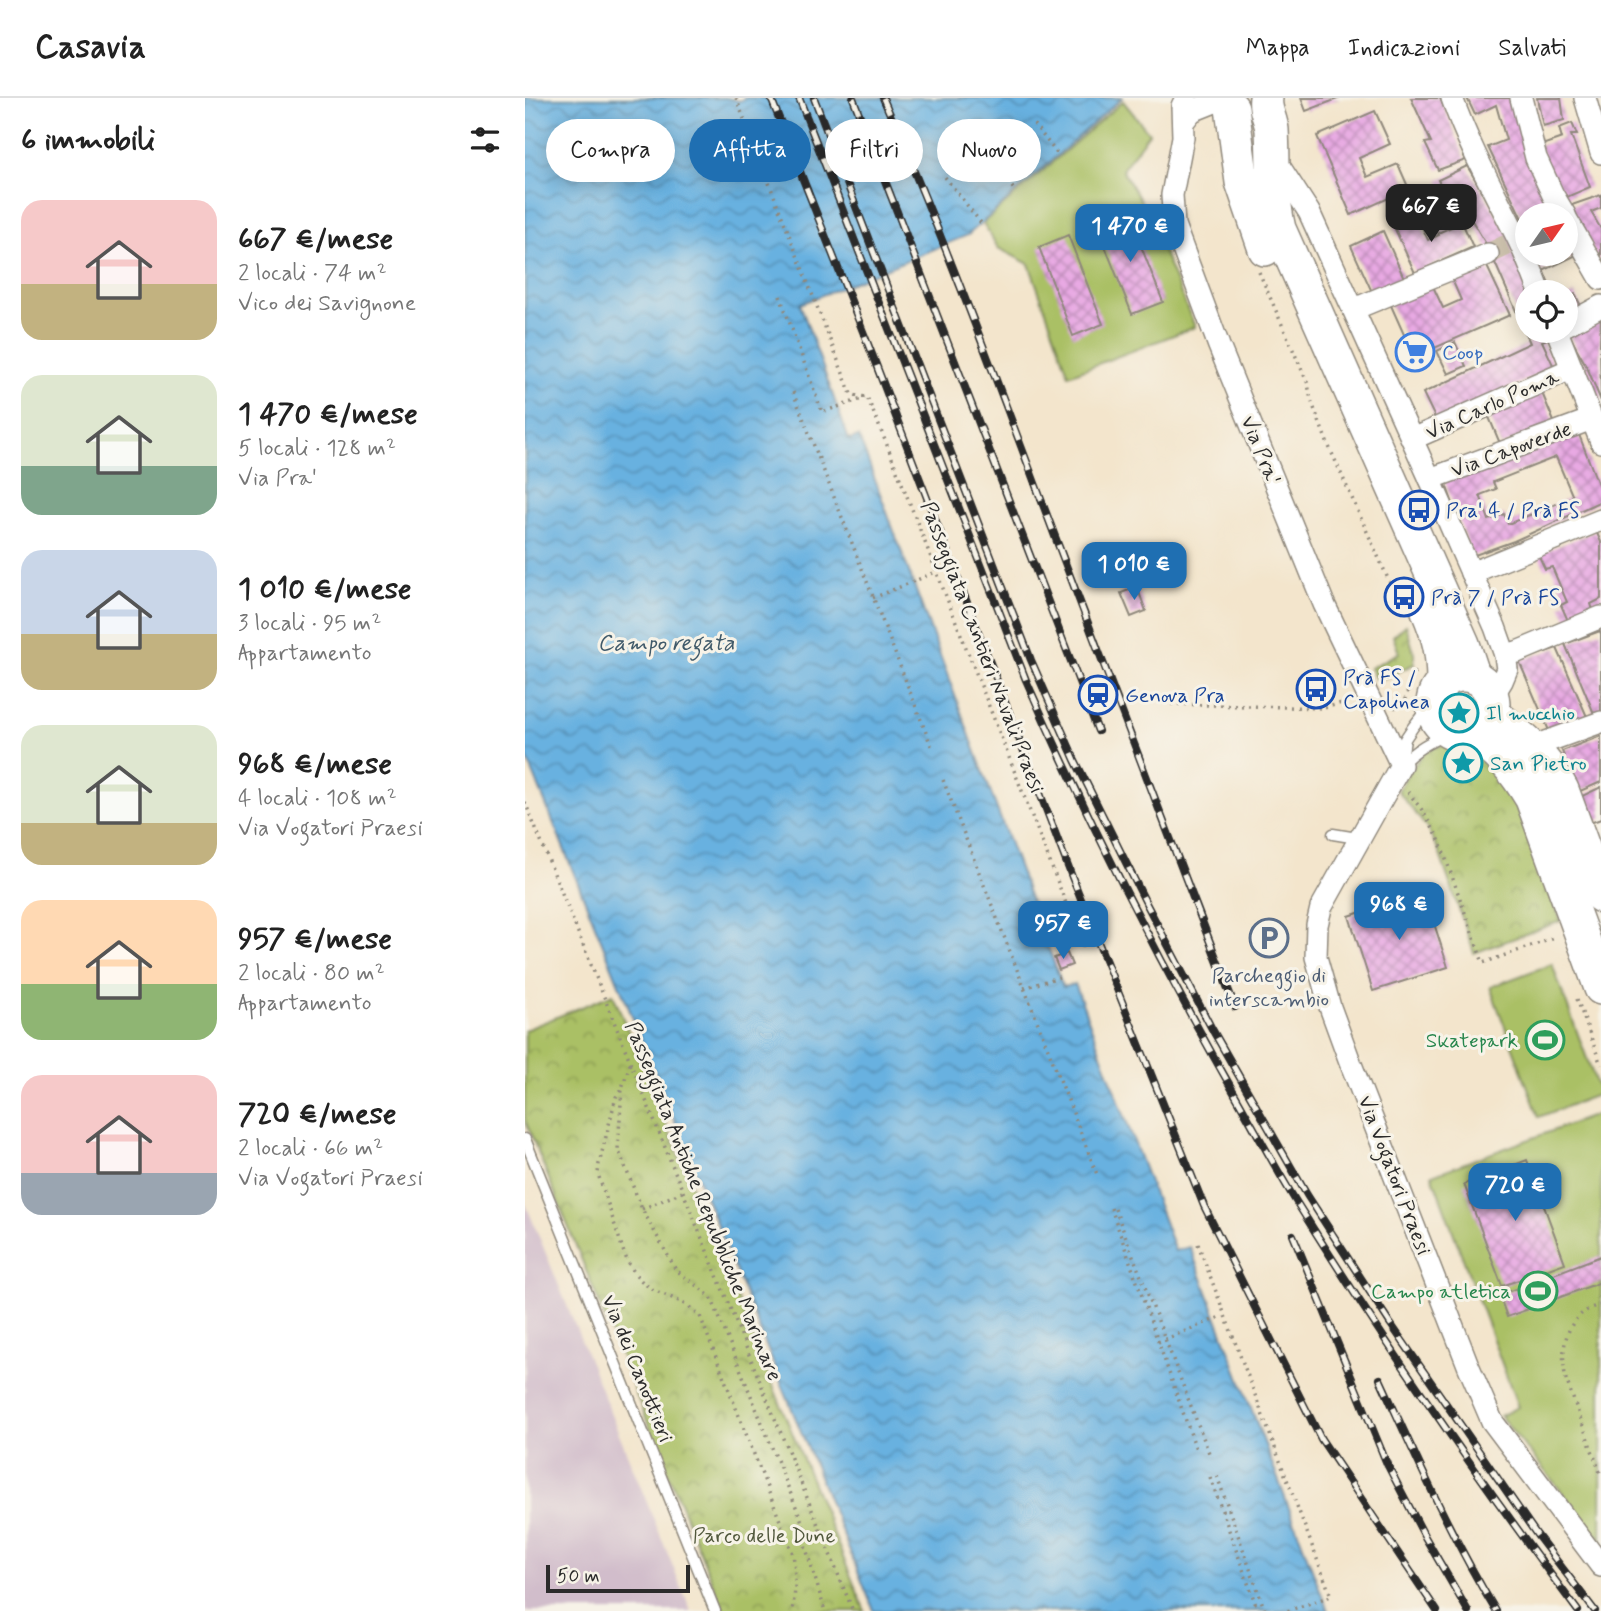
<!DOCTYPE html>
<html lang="it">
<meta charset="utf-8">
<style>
body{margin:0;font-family:Mynerve,sans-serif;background:#f6f6f6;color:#222;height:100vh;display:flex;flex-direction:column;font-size:26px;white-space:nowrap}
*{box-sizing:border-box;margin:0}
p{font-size:23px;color:#767676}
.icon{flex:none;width:38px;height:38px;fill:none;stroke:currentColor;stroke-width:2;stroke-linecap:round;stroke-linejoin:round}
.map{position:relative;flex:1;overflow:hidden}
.details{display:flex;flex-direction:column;background:#fff;width:525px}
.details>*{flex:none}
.guide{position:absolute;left:21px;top:21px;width:665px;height:63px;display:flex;gap:14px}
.needle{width:46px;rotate:56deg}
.controls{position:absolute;left:990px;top:105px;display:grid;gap:14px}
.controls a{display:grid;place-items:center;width:63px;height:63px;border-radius:50%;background:#fff;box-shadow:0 4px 18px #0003;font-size:35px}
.scale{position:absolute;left:21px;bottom:18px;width:144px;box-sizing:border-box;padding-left:7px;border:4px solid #2b2b2b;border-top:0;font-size:19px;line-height:24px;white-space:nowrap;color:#2b2b2b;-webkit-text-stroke:5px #f7f3e8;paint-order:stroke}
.price{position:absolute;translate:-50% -60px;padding:0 16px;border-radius:14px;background:#1f6fb2;color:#fff;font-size:23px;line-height:46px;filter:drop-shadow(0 2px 4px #0008)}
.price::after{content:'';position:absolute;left:50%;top:42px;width:21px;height:16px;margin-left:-10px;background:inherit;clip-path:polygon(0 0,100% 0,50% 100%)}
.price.current{background:#222;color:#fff}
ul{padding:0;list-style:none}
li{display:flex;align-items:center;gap:21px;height:175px;padding:0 21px}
li span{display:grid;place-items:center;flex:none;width:196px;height:140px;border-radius:21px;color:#555}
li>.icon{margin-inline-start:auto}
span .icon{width:84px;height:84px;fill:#fffc;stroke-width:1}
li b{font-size:30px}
h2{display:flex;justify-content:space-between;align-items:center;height:84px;padding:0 21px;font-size:30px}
.pill{padding:0 24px;border-radius:32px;background:#fff;box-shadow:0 4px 18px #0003;font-size:24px;line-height:63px}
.pill.current{background:#1f6fb2;color:#fff}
header{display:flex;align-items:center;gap:42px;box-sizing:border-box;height:98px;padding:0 35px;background:#fff;border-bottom:2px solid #e0e0e0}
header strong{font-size:33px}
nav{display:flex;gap:38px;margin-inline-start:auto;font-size:24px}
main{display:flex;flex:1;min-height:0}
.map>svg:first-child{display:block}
.industrial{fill:#d1bdcb}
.park{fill:url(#park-crowns);stroke:#6a7648;stroke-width:2}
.pitch{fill:#aac065;stroke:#6a7648;stroke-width:2}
.water{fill:url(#water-waves);stroke:#4a6e86;stroke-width:2}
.building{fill:url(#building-cross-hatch);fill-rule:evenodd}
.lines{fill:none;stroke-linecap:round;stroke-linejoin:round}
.street-tunnel{stroke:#cbc0ac;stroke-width:21;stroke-dasharray:21 10;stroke-linecap:butt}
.lane-casing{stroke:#8f887c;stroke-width:13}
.street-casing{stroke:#8f887c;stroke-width:24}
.primary-casing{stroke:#8f887c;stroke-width:36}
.path{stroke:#8f887c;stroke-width:3.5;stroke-dasharray:2 5;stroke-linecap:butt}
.lane{stroke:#fff;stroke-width:10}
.street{stroke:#fff;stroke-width:21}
.primary{stroke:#fff;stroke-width:33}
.rail-casing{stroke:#2b2b2b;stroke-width:8}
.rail{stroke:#f7f3e8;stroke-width:5;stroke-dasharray:16;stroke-linecap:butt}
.labels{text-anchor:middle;stroke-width:6;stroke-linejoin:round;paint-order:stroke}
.shop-label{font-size:21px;fill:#366cbe;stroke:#f7f3e8;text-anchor:start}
.street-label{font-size:21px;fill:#2b2b2b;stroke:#f7f3e8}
.transit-label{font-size:21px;fill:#164399;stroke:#f7f3e8;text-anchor:start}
.culture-label{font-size:21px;fill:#0d838f;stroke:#f7f3e8;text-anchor:start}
.service-label{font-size:21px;fill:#4e5e75;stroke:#f7f3e8}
.leisure-label{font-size:21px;fill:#27864d;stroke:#f7f3e8;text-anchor:end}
.park-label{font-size:21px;fill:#51583c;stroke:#f7f3e8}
.water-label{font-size:23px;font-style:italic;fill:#405a6a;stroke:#f7f3e8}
</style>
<header>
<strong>Casavia</strong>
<nav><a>Mappa</a><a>Indicazioni</a><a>Salvati</a></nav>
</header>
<main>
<section class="details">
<h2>6 immobili<svg class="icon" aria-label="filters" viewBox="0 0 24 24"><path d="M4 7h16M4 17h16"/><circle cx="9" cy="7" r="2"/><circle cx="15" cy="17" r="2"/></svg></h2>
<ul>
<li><span style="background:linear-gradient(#f6c9c9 60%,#c2b280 0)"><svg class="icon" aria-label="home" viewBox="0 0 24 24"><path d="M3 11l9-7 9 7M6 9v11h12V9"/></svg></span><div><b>667 €/mese</b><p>2 locali · 74 m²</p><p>Vico dei Savignone</p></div></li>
<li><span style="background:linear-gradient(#dfe7d0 65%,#7fa58c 0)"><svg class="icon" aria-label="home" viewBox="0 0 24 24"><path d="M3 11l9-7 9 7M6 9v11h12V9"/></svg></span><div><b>1 470 €/mese</b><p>5 locali · 128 m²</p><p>Via Pra'</p></div></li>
<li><span style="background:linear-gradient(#c9d6e8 60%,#c2b280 0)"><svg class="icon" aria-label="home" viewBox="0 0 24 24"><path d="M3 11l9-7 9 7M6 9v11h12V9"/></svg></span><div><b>1 010 €/mese</b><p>3 locali · 95 m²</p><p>Appartamento</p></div></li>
<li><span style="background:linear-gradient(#dfe7d0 70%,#c2b280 0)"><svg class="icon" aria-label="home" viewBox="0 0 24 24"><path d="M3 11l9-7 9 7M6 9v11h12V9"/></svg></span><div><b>968 €/mese</b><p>4 locali · 108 m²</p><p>Via Vogatori Praesi</p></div></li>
<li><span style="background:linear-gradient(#ffd9b3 60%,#8fb573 0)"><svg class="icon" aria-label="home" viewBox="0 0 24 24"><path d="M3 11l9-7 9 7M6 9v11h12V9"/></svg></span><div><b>957 €/mese</b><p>2 locali · 80 m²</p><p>Appartamento</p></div></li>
<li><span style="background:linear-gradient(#f6c9c9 70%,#9aa5b1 0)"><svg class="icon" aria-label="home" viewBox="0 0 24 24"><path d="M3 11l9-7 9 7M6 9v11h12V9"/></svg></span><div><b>720 €/mese</b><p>2 locali · 66 m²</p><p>Via Vogatori Praesi</p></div></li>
</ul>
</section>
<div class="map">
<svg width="1076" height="1513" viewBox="0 0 1076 1513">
<defs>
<pattern id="park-crowns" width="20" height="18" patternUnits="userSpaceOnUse" patternTransform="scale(1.75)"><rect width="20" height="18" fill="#aac065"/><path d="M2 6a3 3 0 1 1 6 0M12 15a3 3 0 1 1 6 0" fill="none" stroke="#8b9c53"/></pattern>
<pattern id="water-waves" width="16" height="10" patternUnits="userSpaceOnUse" patternTransform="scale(1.75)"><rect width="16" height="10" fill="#68b1e0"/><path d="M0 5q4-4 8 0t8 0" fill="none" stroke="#5690b6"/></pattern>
<pattern id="building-cross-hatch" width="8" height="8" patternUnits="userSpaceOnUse" patternTransform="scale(1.75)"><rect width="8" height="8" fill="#e8a9e3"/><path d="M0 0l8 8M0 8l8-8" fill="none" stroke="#bc8ab8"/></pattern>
</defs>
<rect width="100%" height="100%" fill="#f7f3e8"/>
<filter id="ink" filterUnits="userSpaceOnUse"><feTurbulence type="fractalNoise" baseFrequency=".0143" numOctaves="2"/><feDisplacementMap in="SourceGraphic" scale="14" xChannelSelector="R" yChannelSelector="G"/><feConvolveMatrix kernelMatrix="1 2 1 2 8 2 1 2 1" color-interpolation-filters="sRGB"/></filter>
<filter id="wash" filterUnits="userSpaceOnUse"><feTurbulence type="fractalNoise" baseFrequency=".00686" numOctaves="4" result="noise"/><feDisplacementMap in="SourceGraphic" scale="28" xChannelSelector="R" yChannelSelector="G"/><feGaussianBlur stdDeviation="1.57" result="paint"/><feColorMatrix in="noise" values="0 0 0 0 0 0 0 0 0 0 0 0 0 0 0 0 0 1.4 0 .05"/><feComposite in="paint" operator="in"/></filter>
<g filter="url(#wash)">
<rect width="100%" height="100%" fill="#f3e5cc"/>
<path class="industrial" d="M0,1104l166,409h-166z"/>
<g class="park">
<path d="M881,527l8,28v11l-37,18 -7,-14 29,-15 -6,-17z"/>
<path d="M918,647l20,4 20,7 28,36 50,129 -87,32 -36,-104 -12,-22 -28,-36 11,-20 18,-21z"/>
<path d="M88,896l252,617h-141l-199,-491v-90z"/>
</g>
<g class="pitch">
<path d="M598,3l26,32 -27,37 22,36 51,121 -126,48 -40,-111 -31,-16 -15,-25z"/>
<path d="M1027,866l48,130 -61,23 -49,-130z"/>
<path d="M1076,1015v427l-101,-124 18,-9 -86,-232z"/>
</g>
<path class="water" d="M0,0h201l13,3 7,-3h376l-154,137 -168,69 49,136 10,-3 204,550 12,-3 100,267 15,-4 138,364h-454l-349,-858z"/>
<g id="blocks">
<g class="building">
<path d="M776,0h39l-34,13z"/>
<path d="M886,0h29l26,62 -28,10 -13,-27 6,-1z"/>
<path d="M942,0h51l40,114 -7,3h-23v12h-2l-38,-80 18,-7 -10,-35 -21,10z"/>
<path d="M1012,0h24l3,22 -21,6z"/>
<path d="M850,13l15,33 -31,14 8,19 31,-13 11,25 -58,26 -34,-79z"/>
<path d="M1047,25l5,12h-6l19,52 -30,13 -21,-54 23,-8 -3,-10z"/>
<path d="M942,68l43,70 24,56h-6v39h23l2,5 -11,5 12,26 -117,55 -14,-29 107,-50 -41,-94 -24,-40 -9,4 -18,-33z"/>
<path d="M1076,97v13l-10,4 10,17v33l-35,-55z"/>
<path d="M603,115l35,89 -31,12 -35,-88z"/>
<path d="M892,118l11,24 11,-5 -1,-2 24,-11 11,25 -58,26 -21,-46z"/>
<path d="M1041,132l17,22 -42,20 -7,-18h32z"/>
<path d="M858,133l21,47 -32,14 -21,-46z"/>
<path d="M543,137l35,89 -30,12 -34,-89z"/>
<path d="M959,162l26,55 -96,42 -25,-56 42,-19 12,26 18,-8 -11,-25z"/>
<path d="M1050,196l9,18 -18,9v-23z"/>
<path d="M1076,217l-1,30 1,56 -14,-34 -19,-34z"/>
<path d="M930,244l11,24 -18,8 -11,-23z"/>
<path d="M1015,290l15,36 -54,22 -15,-36z"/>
<path d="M1053,334l23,60v9l-87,40 -42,15 -28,-77zM1031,359l17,40 -65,27 -4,-10 -15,6 -9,-25 16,-6 -3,-7z"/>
<path d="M1071,433l5,11v57l-10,5 3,9 -25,10 -8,-18 6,-3 -15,-35 -7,2 -7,-15z"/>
<path d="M612,489l9,24 -15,6 -10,-24z"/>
<path d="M1075,533l1,3v80l-6,2 -30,-72z"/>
<path d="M1032,550l31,71 -38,14 -31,-72z"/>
<path d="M1076,638v46l-23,10 -16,-41z"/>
<path d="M1076,689v32l-11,4 -10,-26z"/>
<path d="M899,794l24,75 -75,24 -24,-75z"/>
<path d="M542,855l5,12 -13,5 -5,-12z"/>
<path d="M1002,1062l38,103 -63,23 -38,-102z"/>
<path d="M1076,1158v26l-94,35 -8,-22z"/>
</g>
</g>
</g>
<g filter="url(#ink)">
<use href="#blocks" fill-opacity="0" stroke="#8f887c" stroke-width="2"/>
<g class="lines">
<path class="street-tunnel" d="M963,156l30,-14"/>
<defs>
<g id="lane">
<path d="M877,661l3,-20 8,-12 20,-26"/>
<path d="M876,667c14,-16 30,-24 49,-32"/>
<path d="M808,736l18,3 11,-1"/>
<path d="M0,1041l190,472"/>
</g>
<g id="street">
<path d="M661,0l-4,8 1,31 -11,58 2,30 45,121 105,258 77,161 -80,143 -4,17 -1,32 14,50 19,52 119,306 24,56 109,145"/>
<path d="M927,0c17,49 42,93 65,139 9,18 16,37 23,55"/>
<path d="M996,0l15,60 17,37 12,20"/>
<path d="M1060,0l16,55"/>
<path d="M658,24l9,-11 25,-10"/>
<path d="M749,60l35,54 121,267 65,148 10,28 2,14 -5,12 -10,16 1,5"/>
<path d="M1041,120l35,61"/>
<path d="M829,211l134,-55"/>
<path d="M1041,227l35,-19"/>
<path d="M1032,233l44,111"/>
<path d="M887,341l159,-70"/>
<path d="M905,381l162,-60"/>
<path d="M946,475l130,-53"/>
<path d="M980,557l12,-3 84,-35"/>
<path d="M1007,649l69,-25"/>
</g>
<g id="primary">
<path d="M741,0c-2,11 5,21 6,32 2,34 -1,66 7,99l184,415 11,33"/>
<path d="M707,10l10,74 23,67"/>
<path d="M903,513c11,26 15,42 15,72"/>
<circle cx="938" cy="607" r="30"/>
<path d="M967,614l40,35 20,25 10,18 39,106"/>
<path d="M946,636c29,18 44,36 61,65l69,189"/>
</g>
</defs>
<use href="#lane" class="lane-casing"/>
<use href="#street" class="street-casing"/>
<use href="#primary" class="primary-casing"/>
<g class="path">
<path d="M211,0l115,296 6,2 10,1 20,48 196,502"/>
<path d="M509,26l24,31"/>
<path d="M452,45l39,49"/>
<path d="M420,79l36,46"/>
<path d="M734,174l49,112 3,16 16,42 75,168"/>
<path d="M255,198l42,116 43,-14"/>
<path d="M268,294l139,356"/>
<path d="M348,500l63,-26"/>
<path d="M646,606l153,4 25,-7"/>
<path d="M869,610l10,-6 11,-32"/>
<path d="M418,682l155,397"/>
<path d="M883,694l14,18 16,27 45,126 71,-25v2"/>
<path d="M0,704l328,809"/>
<path d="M499,890l35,-11"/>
<path d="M1052,901l24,66"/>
<path d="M105,966l-8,24 -4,61 24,60 34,61 35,27 92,227 2,21 20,66"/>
<path d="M96,992l-5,7 -17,67 -1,10 26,79c20,49 46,34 76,63l93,238c3,20 3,37 -1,57"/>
<path d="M586,1110l86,244"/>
<path d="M117,1111l40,-17"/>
<path d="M590,1111l94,244"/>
<path d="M673,1146l133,352 -44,15"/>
<path d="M1076,1207c-35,7 -42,44 -35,74l35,96"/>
<path d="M633,1244l65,-26"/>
<path d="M692,1378l48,135"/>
<path d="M685,1379l48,134"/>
</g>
<use href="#lane" class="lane"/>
<use href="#street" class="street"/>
<use href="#primary" class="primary"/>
<defs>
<g id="rail">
<path d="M246,0l104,264 197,515 132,329 117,233 116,172"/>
<path d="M274,0l227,582c63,143 134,283 211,418 20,35 39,71 60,105 87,140 182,276 281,408"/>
<path d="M289,0l217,562 44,100 71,143 66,126 95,166 83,128 147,212 58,76"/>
<path d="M328,0l245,633"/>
<path d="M358,0c64,147 119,298 176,449 58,153 117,307 176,460"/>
<path d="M768,1137l94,229 38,73 43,74"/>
<path d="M855,1281c36,78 71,158 116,232"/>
</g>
</defs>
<use href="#rail" class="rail-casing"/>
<use href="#rail" class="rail"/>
</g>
</g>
<defs>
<symbol id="supermarket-ring" viewBox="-11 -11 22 22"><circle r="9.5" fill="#f7f3e8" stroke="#3f7fe0" stroke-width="1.5"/><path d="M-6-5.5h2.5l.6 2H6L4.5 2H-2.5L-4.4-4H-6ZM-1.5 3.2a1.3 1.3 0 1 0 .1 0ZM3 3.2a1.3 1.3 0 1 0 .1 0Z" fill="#3f7fe0"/></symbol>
<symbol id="bus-ring" viewBox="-11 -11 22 22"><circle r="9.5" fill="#f7f3e8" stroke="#1a4fb4" stroke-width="1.5"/><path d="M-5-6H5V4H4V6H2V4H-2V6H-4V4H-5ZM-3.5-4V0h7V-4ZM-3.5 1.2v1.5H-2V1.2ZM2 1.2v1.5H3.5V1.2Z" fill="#1a4fb4"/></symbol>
<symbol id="station-ring" viewBox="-11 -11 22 22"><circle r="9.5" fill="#f7f3e8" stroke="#1a4fb4" stroke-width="1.5"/><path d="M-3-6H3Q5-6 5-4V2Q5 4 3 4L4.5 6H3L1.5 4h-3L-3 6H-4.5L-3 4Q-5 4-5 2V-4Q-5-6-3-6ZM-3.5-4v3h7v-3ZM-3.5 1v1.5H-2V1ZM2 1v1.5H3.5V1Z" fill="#1a4fb4"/></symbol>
<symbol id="sight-ring" viewBox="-11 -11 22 22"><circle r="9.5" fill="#f7f3e8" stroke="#0f9aa8" stroke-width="1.5"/><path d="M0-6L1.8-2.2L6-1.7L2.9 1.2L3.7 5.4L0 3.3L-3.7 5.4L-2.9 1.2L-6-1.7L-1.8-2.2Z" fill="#0f9aa8"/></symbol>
<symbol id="parking-ring" viewBox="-11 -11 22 22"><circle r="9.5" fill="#f7f3e8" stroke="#5c6f8a" stroke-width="1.5"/><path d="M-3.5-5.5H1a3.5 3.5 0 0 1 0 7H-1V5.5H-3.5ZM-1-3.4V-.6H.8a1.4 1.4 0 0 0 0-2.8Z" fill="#5c6f8a"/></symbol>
<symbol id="stadium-ring" viewBox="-11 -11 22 22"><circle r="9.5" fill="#f7f3e8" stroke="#2e9e5b" stroke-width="1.5"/><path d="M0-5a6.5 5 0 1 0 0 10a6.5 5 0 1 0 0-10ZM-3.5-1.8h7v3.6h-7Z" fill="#2e9e5b"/></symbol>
</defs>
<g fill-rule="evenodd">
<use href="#supermarket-ring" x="868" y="232" width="44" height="44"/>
<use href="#bus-ring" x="872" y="390" width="44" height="44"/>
<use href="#bus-ring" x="857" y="477" width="44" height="44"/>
<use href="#bus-ring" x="769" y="569" width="44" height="44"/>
<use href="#station-ring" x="551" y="575" width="44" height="44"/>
<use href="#sight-ring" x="912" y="593" width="44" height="44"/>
<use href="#sight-ring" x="916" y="643" width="44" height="44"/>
<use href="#parking-ring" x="722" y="818" width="44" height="44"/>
<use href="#stadium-ring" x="998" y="920" width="44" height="44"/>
<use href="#stadium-ring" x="991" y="1171" width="44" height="44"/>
</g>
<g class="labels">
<g class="shop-label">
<text x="917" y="261">Coop</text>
</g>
<g class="street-label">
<text transform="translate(967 306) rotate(-24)" y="7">Via Carlo Poma</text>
<text transform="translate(986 351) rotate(-20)" y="7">Via Capoverde</text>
<text transform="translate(736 352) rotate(68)" y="7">Via Pra'</text>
<text transform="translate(458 549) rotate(69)" y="7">Passeggiata Cantieri Navali Praesi</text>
<text transform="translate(870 1077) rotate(69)" y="7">Via Vogatori Praesi</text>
<text transform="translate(179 1103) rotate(68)" y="7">Passeggiata Antiche Repubbliche Marinare</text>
<text transform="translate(113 1270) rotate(68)" y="7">Via dei Canottieri</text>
</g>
<g class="transit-label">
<text x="921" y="419">Pra' 4 / Prà FS</text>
<text x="906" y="506">Prà 7 / Prà FS</text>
<text x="818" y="586">Prà FS /<tspan x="818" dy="24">Capolinea</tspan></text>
<text x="600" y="604">Genova Pra</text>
</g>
<g class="culture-label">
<text x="961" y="622">Il mucchio</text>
<text x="965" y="672">San Pietro</text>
</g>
<g class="service-label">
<text x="744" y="884">Parcheggio di<tspan x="744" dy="24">interscambio</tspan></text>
</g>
<g class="leisure-label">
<text x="993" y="949">Skatepark</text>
<text x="986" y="1200">Campo atletica</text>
</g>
<g class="park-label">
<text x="239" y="1444">Parco delle Dune</text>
</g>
<g class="water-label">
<text x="141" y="552">Campo regata</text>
</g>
</g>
</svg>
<div class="controls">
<a><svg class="needle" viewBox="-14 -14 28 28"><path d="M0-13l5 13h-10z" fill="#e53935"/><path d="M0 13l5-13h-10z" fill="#767676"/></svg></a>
<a><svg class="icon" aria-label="locate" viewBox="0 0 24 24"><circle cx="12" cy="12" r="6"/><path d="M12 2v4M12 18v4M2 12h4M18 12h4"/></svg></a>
</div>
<div class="scale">50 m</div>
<b class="price current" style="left:906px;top:146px">667 €</b>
<b class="price" style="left:605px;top:166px">1 470 €</b>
<b class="price" style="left:609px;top:504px">1 010 €</b>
<b class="price" style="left:874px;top:844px">968 €</b>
<b class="price" style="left:538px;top:863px">957 €</b>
<b class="price" style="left:990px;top:1125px">720 €</b>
<div class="guide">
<a class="pill">Compra</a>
<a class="pill current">Affitta</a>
<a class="pill">Filtri</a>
<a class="pill">Nuovo</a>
</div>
</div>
</main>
